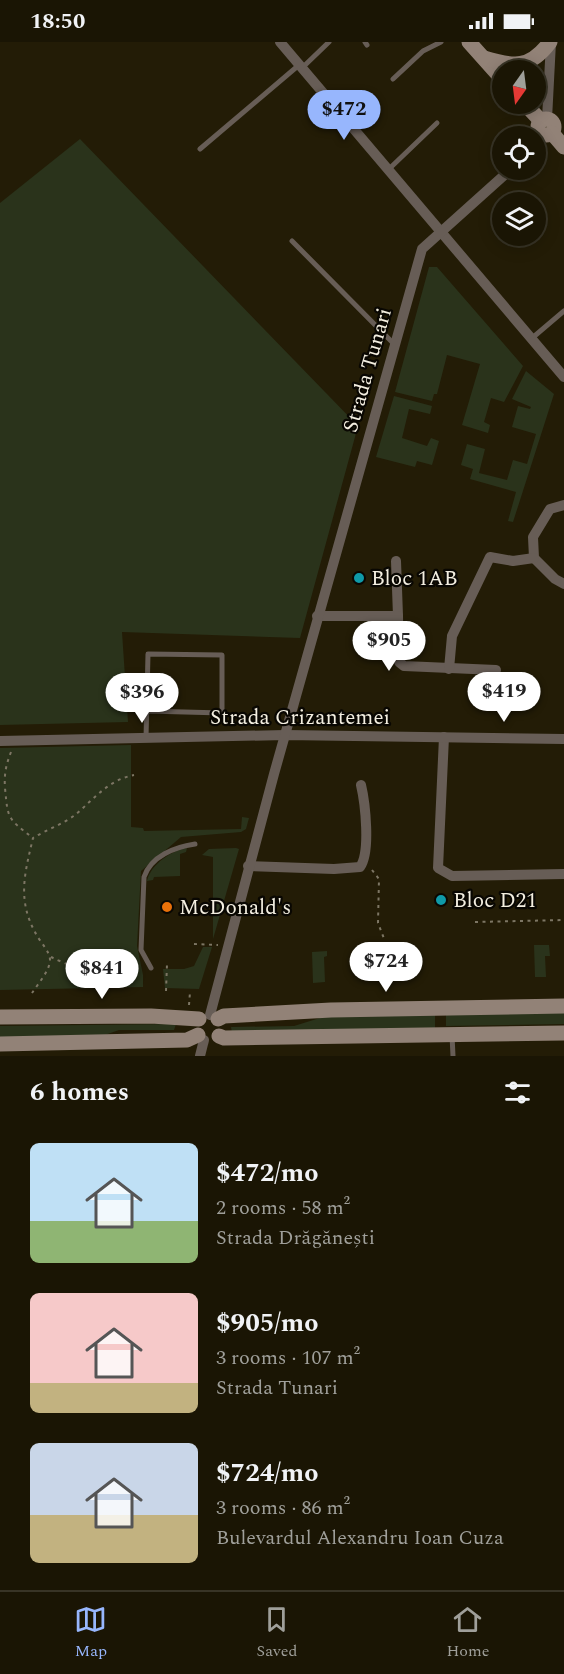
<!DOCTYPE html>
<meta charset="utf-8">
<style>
body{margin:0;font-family:Spectral,serif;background:#231e0e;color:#f1f3f6;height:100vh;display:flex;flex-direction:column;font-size:22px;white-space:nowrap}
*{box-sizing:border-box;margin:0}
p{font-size:20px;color:#9f9f9a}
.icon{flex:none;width:33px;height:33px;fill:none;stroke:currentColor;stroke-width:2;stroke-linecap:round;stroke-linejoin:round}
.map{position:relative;height:1014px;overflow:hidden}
.details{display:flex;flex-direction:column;background:#1a1504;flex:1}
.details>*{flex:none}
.needle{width:39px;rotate:194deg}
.tools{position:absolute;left:492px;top:18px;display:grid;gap:12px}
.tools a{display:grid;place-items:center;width:54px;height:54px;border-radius:50%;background:#1a1504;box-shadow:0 3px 15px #0003,0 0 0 2px #383426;font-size:30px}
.price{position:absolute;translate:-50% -51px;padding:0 14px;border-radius:21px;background:#fff;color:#222;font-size:20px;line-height:39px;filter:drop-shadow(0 2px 3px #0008)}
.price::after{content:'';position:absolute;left:50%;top:36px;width:18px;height:14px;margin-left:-9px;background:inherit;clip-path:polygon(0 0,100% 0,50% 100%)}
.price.selected{background:#97b6fd;color:#111}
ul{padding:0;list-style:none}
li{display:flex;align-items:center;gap:18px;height:150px;padding:0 30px}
li span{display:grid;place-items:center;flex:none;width:168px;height:120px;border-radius:9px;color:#555}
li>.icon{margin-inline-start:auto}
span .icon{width:72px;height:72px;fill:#fffc;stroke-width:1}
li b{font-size:26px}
h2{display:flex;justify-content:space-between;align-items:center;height:72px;padding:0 30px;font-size:26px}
.status{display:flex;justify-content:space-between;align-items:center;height:42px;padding:0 30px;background:#1a1504;direction:ltr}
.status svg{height:16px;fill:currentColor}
.dock{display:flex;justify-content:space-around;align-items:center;height:84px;border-top:2px solid #383426;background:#1a1504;font-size:16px;color:#9f9f9a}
.dock a{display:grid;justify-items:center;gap:3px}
.dock .selected{color:#97b6fd}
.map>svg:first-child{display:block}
.green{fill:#2a331b}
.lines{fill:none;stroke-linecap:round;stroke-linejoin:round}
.path{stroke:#7d7664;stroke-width:2;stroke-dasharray:3 4.5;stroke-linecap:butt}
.service{stroke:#675d56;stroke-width:5}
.minor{stroke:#675d56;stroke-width:10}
.secondary{stroke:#928277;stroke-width:15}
.culture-dot{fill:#0f9aa8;stroke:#090702;stroke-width:2}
.food-dot{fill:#e8710a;stroke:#090702;stroke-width:2}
.labels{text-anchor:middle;stroke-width:4.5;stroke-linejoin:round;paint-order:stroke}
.street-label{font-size:21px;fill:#f3eee0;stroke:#090702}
.poi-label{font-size:21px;fill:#f3eee0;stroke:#090702;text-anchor:start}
</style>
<div class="status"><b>18:50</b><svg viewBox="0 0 49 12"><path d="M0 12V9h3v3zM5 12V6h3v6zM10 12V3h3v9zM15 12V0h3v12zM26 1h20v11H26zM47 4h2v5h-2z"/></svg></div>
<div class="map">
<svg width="564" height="1014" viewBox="0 0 564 1014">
<rect width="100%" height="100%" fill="#231c06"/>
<g class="green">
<path d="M80,97l278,287 -58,212 -178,-6 6,90 -128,3v-522z"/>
<path d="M429,225h8l86,99 -19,36 -13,-4 -7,24 6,3 -2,8 -26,-8 18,-61 -33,-9 -10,39h-3l-2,7 -37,-9z"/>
<path d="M526,329l28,23 -41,128 -5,-1 8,-29 -46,-13 3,-10 -12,-4 6,-21 18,5 -6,24 28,7 6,-20 14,4 9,-30 -24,-7 6,-21 12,3 1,-2 -19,-8z"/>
<path d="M394,354l38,10 -2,8 -21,-5 -7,29 25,8 4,-8 8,3 -7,24 -15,-4 -2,6 -39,-10z"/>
<path d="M131,703v82l12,1 1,3 97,-2 1,-12 7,1 -3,11 -5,3 -60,5 -40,34 -4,75 6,29v12l-143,3v-242z"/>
<path d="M187,806l-1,4 -6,2v22l-26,1 -1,3 -6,1c4,-17 24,-30 40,-33z"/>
<path d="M236,806l3,1 -26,90v-82l-11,-2 7,-6z"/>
<path d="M534,903h15l1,11h-5l1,21h-11z"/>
<path d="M203,905h9l-13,42 -34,-1 -2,-19h21l10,-3z"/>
<path d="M327,909v5l-3,1 1,25 -12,1 -1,-31z"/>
<path d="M564,969v13l-118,2v-14z"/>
<path d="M435,973v14l-203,4 -1,-6 63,-1 29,-9z"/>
<path d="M176,982l-2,6h-55l-17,6 -102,2v-12z"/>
</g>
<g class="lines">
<g class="path">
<path d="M11,710c-5,13 -7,22 -6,36 3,31 2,30 28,50"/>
<path d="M372,828l7,9 -1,44 7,18"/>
<path d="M475,880l89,-2"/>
<path d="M194,902l24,1"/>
<path d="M51,915c16,8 42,15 46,34"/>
<path d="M166,949l1,-27"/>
<path d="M32,951c6,-9 18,-23 18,-33 0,-9 -11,-19 -15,-28 -18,-33 -10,-60 -2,-94 13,-8 30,-14 42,-23 19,-16 33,-35 59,-40"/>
<path d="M189,963l1,-13"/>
</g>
<g class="service">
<path d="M365,0l2,3"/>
<path d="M302,26l27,-26"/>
<path d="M393,37l30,-28 18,-9"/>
<path d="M200,107l99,-84"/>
<path d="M389,127l48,-46"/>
<path d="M292,199l102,103"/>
<path d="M531,297l33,-28"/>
<path d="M146,696l2,-84 74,1v58l-75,-2"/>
<path d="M151,926l-10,-18 3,-73c7,-21 31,-30 51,-33"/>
<path d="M452,993l1,21"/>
</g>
<g class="minor">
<path d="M280,0l284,335"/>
<path d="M547,77l4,-77"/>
<path d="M536,99l6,-7"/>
<path d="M564,463l-14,4 -17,28 1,21 21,21 9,5"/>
<path d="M396,519l2,55"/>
<path d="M317,574h81l1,46 5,4 92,4"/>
<path d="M449,627l3,-33 38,-79 23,4 21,-3"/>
<path d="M444,695l-6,131 14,8 112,-2"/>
<path d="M0,699l285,-6 279,4"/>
<path d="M248,824l86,3 26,-2c11,-15 5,-65 1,-82"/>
<path d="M210,973l64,-241 148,-525 88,-79"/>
<path d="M200,1014l4,-16"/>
</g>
<g class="secondary">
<path d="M469,0l33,37"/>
<path d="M484,16c30,9 46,11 66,-16"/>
<path d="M525,62l16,17"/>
<circle cx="546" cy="85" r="8"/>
<path d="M552,91l12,14"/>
<path d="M0,975l151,-1 48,3"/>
<path d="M218,977l6,-3 107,-6 233,-4"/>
<path d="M219,994l5,2 340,-5"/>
<path d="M0,1002l187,-4 11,-5"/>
</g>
</g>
<g class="culture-dot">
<circle cx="359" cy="536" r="6"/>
<circle cx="441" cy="858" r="6"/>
</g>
<circle class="food-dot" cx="167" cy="865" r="6"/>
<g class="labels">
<g class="street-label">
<text transform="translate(367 328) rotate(-74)" y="7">Strada Tunari</text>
<text x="300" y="682">Strada Crizantemei</text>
</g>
<g class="poi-label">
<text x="371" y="543">Bloc 1AB</text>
<text x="453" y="865">Bloc D21</text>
<text x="179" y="872">McDonald's</text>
</g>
</g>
</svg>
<div class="tools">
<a><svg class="needle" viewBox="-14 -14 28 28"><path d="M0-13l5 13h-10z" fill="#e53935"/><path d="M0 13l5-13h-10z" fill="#9f9f9a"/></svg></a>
<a><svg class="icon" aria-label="locate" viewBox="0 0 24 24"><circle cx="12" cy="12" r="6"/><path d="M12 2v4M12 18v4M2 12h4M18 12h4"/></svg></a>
<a><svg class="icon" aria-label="layers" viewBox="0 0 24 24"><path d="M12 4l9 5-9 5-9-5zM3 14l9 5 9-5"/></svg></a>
</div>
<b class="price selected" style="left:344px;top:99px">$472</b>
<b class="price" style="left:389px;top:630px">$905</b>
<b class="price" style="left:504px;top:681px">$419</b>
<b class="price" style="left:142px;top:682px">$396</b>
<b class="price" style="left:386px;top:951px">$724</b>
<b class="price" style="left:102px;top:958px">$841</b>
</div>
<section class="details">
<h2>6 homes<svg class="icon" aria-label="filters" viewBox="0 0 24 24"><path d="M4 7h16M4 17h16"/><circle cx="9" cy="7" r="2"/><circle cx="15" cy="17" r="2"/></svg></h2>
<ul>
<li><span style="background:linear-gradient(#bfe0f5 65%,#8fb573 0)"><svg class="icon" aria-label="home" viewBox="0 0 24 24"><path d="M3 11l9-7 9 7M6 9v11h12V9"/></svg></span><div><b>$472/mo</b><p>2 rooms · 58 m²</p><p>Strada Drăgănești</p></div></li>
<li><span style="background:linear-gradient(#f6c9c9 75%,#c2b280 0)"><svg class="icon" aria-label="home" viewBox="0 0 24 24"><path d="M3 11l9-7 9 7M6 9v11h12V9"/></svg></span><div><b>$905/mo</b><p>3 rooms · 107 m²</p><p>Strada Tunari</p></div></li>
<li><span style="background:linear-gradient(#c9d6e8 60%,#c2b280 0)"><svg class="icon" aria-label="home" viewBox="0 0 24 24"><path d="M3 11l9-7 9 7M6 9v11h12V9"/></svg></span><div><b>$724/mo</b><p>3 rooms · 86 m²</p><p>Bulevardul Alexandru Ioan Cuza</p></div></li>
</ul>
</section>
<nav class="dock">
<a class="selected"><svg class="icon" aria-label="map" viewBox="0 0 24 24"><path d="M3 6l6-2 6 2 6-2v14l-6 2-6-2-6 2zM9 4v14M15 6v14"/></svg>Map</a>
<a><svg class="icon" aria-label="saved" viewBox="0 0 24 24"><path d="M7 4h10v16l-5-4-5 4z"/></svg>Saved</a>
<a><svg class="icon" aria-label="home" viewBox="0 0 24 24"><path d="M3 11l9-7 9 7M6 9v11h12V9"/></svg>Home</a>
</nav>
